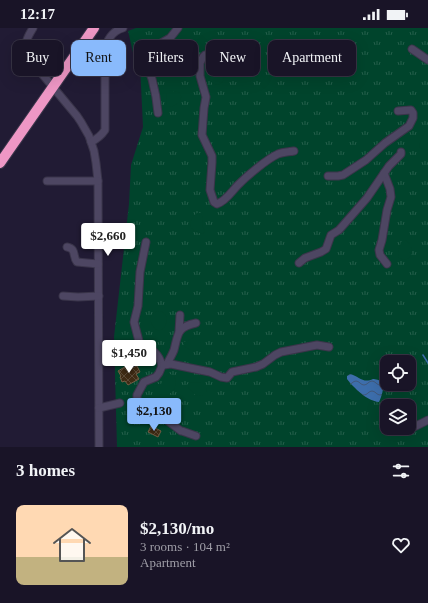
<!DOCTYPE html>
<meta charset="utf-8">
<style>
body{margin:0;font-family:Georgia,serif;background:#221d2f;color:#f1f3f6;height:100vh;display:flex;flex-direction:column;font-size:15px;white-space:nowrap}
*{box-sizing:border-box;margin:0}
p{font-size:13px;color:#9f9ea7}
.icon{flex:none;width:22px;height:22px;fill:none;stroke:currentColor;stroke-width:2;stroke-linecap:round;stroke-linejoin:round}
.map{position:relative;height:419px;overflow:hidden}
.side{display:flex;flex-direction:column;background:#191427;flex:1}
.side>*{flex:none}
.hud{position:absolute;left:12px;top:12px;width:404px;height:36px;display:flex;gap:8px}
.tools{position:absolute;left:380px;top:327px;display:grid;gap:8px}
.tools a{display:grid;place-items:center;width:36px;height:36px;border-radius:8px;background:#191427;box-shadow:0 4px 16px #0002,0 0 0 1px #373344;font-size:20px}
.price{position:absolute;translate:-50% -34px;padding:0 9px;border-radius:4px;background:#fff;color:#222;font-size:13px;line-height:26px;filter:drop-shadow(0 1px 2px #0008)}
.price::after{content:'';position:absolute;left:50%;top:24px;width:12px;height:9px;margin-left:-6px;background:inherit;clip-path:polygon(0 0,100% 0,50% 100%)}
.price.on{background:#89bafc;color:#111}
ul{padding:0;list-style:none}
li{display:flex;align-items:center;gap:12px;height:100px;padding:0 16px}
li span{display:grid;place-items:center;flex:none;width:112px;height:80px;border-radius:8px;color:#555}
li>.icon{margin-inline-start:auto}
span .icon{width:48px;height:48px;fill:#fffc;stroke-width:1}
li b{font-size:17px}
h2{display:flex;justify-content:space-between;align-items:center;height:48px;padding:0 16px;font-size:17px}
.chip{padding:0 14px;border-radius:8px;background:#191427;box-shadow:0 4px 16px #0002,0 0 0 1px #373344;font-size:14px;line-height:36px}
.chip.on{background:#89bafc;color:#111}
.status{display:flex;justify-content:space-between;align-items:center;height:28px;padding:0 20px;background:#191427;direction:ltr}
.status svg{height:11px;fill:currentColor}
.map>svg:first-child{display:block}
.grass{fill:url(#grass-tufts);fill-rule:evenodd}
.green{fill:#00442c}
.water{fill:url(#water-waves)}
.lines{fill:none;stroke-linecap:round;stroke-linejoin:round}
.stream{stroke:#3d6eac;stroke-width:1.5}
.building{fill:url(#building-cross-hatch);stroke:#735c44}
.minor-casing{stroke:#3a354a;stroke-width:9}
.highway-casing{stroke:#3a354a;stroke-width:12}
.minor{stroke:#4d4662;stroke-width:7}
.highway{stroke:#ee97c5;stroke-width:10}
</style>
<div class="status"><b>12:17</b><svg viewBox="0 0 49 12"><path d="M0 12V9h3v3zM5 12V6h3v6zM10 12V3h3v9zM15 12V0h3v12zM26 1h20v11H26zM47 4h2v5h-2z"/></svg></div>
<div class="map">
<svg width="428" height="419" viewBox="0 0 428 419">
<defs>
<pattern id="grass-tufts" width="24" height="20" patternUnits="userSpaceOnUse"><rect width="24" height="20" fill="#00442c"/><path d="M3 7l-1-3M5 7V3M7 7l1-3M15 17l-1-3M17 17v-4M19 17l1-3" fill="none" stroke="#255f4b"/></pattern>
<pattern id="water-waves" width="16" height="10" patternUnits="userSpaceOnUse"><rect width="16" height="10" fill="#3d6eac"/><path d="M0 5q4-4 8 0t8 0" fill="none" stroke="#40587a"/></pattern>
<pattern id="building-cross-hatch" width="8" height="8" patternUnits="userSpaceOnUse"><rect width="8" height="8" fill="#3f2b14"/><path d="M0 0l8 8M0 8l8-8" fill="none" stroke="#5a4936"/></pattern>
</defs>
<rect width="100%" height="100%" fill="#211b34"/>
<path class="grass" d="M136,0h292v419h-311l-3,-110 15,-133 2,-39 12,-38 -3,-63 -5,-3 -7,-30zM387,334h22v22h-22zM387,378h22v22h-22z"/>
<g class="green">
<path d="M214,35c1,0 3,0 4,1 3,1 7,13 5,17 -2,5 -10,5 -12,0 -1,-2 -1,-4 -1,-6 -2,-6 -3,-10 4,-12z"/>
<path d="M169,62l11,3c4,7 -4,13 -11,14l-2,-2 -1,-12 1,-2z"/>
<path d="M426,102h2v19c-3,1 -7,1 -9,-3 1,-2 5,-14 7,-16z"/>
<path d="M197,185h3l3,3 -1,9 3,7 -3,2c-14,-3 -15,-13 -5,-21z"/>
<path d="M405,212c8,4 10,18 -1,20l-5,-2 -1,-6 3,-10z"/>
<path d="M157,283c19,0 6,30 -4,15 -3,-4 -3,-8 -1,-12z"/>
<path d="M194,309h3l3,3v6l-4,4c-5,1 -9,-1 -12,-5v-3l7,-3z"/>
<path d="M170,346l4,2c2,4 2,6 1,10 -2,14 -24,10 -21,-1l3,-1h4l4,-7z"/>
<path d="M201,354l4,2 2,4 -1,4 -3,3 -6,1 -3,-2 -6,-7 -1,-2 2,-2z"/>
</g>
<path class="water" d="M350,346c9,2 13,10 23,5 2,0 7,1 9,3 3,5 -1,16 -3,20 -12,-1 -25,-14 -32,-23v-3z"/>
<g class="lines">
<path class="stream" d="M423,327l5,8"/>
</g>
<g class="building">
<path d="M128,337l4,3 5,-2 3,6 -4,2 3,5 -11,6 -3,-4 -3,1 -2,-5 1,-1 -3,-5z"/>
<path d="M151,398l10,5 -3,6 -10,-5z"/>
</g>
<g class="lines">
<defs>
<g id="minor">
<path d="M33,0c-7,11 -9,16 -5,29l49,59 4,6 8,14 5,15 2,12 2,18 1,266"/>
<path d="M412,21l16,11"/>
<path d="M247,25h-24l-13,1 -5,1 -2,2 -3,6v13l6,21 -2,11 -2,27 10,21v7l-2,27 4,12 3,2c9,-3 15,-13 21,-19 9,-9 29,-26 40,-31 5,-2 11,-2 16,-3"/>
<path d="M158,85c-1,-12 -3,-23 -6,-34 -3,-9 -9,-19 -8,-28l2,-2 10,-3 14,-8 8,-10"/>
<path d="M91,114c6,-3 10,-6 14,-12v-79c1,-10 7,-20 18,-23"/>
<path d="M384,145l6,16 1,8 -4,13 -5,30 -3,10 1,5 7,9"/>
<path d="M328,148h10l5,-1 23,-15 19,-17 24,-17 4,-8v-5l-2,-3 -13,1"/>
<path d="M47,153h51"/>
<path d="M67,219c10,2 5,9 10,15l21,2"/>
<path d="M299,235l6,-5 16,-6 5,-3 5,-14 8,-5 28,-32 22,-32 12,-12v-2"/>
<path d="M63,268l15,1 21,-1"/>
<path d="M179,304l1,-17"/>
<path d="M141,321l-7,-27 4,-16 2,-34 6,-30"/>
<path d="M132,335l-3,-6c3,-2 7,-5 11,-7 11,-6 20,6 22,16"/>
<path d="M167,336c2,-4 5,-9 7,-14 4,-16 3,-23 22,-27"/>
<path d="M137,375l11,9 16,6 17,13h1l14,5"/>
<path d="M99,380l21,-5"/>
<path d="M133,380l4,-5v-8l7,-13 12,-5 3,-4 3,-7 2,-1 7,-1 19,4 20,4 11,5 6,1 5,-6 24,-5 7,-3 12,-9 6,-3 36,-7 12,2"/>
<path d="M402,403l14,-5 12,-6"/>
</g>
<path id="highway" d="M0,135l94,-135"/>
</defs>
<use href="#minor" class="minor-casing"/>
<use href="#highway" class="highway-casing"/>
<use href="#minor" class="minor"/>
<use href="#highway" class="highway"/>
</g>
</svg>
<div class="tools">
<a><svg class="icon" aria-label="locate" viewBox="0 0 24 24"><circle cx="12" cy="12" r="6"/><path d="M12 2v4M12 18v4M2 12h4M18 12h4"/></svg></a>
<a><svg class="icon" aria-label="layers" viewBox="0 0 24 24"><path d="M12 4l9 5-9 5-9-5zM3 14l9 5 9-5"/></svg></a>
</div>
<b class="price" style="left:108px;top:229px">$2,660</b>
<b class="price" style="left:129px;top:346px">$1,450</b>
<b class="price on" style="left:154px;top:404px">$2,130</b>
<div class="hud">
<a class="chip">Buy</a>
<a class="chip on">Rent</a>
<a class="chip">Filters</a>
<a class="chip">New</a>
<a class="chip">Apartment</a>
</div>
</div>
<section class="side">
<h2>3 homes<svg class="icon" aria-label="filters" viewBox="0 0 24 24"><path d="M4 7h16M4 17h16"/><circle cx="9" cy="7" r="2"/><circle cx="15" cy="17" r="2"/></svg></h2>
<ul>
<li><span style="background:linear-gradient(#ffd9b3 65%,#c2b280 0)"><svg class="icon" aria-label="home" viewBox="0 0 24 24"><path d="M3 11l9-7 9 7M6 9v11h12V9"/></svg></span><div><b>$2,130/mo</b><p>3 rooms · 104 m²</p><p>Apartment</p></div><svg class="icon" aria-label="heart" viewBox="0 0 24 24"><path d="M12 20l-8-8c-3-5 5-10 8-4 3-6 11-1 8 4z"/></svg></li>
</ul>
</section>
